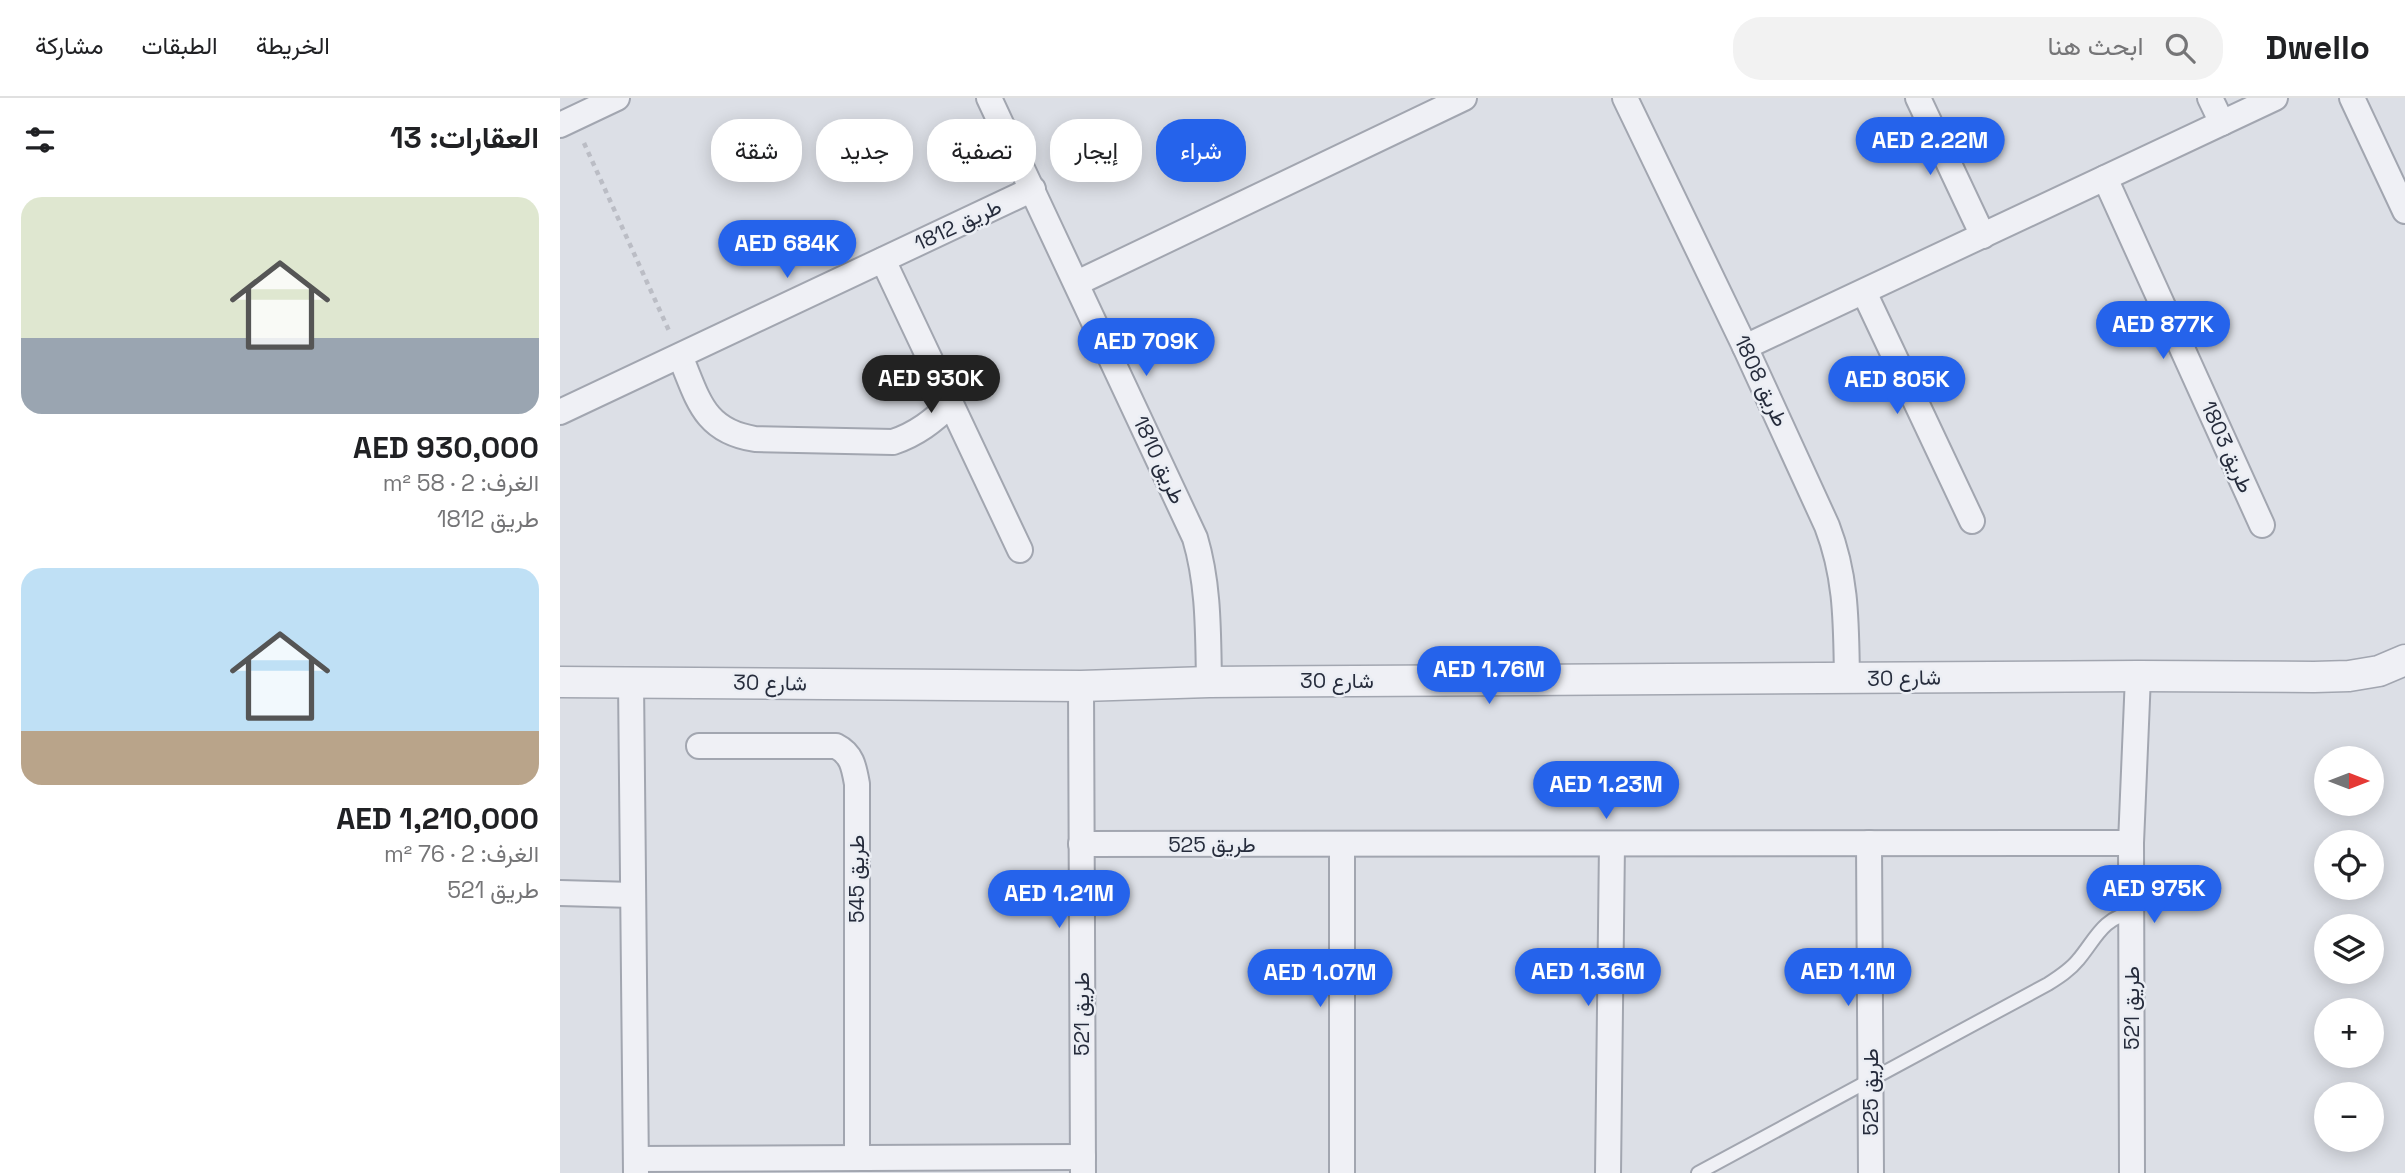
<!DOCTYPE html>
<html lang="ar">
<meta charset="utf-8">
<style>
body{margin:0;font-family:"Space Grotesk",Vazirmatn,sans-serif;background:#f2f2f2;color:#202124;direction:rtl;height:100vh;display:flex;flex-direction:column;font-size:26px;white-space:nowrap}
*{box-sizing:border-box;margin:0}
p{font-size:23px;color:#757577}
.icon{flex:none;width:38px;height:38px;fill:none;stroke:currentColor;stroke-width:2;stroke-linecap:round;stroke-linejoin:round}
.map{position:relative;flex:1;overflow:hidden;direction:ltr}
.sheet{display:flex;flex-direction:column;background:#fff;width:560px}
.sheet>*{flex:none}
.guide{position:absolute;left:21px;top:21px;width:665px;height:63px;direction:rtl;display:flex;gap:14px}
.needle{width:46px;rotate:90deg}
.tools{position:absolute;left:1754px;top:648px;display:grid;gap:14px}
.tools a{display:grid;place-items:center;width:70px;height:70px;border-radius:50%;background:#fff;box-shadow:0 4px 18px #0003;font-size:35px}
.price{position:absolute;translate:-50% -60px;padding:0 16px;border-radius:24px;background:#2563eb;color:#fff;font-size:23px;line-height:46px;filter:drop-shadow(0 2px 4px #0008)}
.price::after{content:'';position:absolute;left:50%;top:42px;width:21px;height:16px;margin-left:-10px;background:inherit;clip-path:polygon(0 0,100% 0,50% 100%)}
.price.current{background:#222;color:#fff}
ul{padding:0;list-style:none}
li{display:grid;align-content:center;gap:14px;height:371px;padding:0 21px}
li span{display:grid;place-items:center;height:217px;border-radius:21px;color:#555}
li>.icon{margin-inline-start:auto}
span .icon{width:126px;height:126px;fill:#fffc;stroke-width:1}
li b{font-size:30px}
h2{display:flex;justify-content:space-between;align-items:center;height:84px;padding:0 21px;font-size:30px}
.pill{padding:0 24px;border-radius:28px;background:#fff;box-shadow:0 4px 18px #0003;font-size:24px;line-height:63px}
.pill.current{background:#2563eb;color:#fff}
header{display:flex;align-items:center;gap:42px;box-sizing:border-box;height:98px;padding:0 35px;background:#fff;border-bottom:2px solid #e0e0e0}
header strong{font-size:33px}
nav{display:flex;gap:38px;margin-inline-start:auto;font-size:24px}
.search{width:490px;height:63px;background:#f2f2f2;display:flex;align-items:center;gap:18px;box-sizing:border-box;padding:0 24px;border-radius:28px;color:#757577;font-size:26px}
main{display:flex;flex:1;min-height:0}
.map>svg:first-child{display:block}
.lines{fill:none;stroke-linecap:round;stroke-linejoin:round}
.service-casing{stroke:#a2a6b0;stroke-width:16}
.minor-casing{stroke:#a2a6b0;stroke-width:28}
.tertiary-casing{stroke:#a2a6b0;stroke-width:33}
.path{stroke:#bbbdc5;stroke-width:4.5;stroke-dasharray:5 5;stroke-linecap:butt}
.service{stroke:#eff0f5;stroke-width:12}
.minor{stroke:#eff0f5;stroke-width:24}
.tertiary{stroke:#eff0f5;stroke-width:30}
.labels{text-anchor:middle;stroke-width:5;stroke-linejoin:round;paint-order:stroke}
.street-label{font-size:21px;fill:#262c3c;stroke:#ebeef4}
</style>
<header>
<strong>Dwello</strong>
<div class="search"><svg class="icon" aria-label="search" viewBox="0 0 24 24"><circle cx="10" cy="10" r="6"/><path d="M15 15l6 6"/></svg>ابحث هنا</div>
<nav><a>الخريطة</a><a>الطبقات</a><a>مشاركة</a></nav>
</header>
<main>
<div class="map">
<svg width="1845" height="1075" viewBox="0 0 1845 1075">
<rect width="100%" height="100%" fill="#dcdfe6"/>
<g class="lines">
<defs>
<path id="service" d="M1138,1075l350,-189c11,-7 22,-14 30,-24 17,-20 25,-43 54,-47"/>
<g id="minor">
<path d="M429,0l206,440c14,47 13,95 14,144"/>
<path d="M1065,0l120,249 82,179c20,52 19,98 20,153"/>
<path d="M1358,0l65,138"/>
<path d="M1650,0l12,25"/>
<path d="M1792,0l53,113"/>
<path d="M0,27l57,-27"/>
<path d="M1545,80l157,347"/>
<path d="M323,162l137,290"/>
<path d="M517,185l387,-185"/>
<path d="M1304,194l108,229"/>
<path d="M1185,249l530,-249"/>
<path d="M120,258c18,42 23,75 75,83l138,3c24,-8 40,-21 58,-38"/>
<path d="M0,314l473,-223"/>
<path d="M71,583l5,492"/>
<path d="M521,588l2,487"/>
<path d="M139,648h137c16,8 18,21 21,38v374"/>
<path d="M1309,745l2,330"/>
<path d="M521,746l1050,-1"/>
<path d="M782,747v328"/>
<path d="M0,795l73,2"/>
<path d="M76,1061l447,-2"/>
<path d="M1048,1075l4,-329"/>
<path d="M1572,1075l-1,-330 7,-167"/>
</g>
<path id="tertiary" d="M0,584l521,4 128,-4 929,-6 176,1 35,-1 30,-5 26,-11"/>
</defs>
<use href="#service" class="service-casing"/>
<use href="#minor" class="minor-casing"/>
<use href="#tertiary" class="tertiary-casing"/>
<path class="path" d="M24,45l86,190"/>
<use href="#service" class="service"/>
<use href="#minor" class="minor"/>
<use href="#tertiary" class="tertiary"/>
</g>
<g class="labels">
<g class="street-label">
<text transform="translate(398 127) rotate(-25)" y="7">طريق 1812</text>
<text transform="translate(1201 283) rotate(65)" y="7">طريق 1808</text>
<text transform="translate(1667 349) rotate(66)" y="7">طريق 1803</text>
<text transform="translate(599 362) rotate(65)" y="7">طريق 1810</text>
<text transform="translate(1344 580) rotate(-1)" y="7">شارع 30</text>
<text x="777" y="590">شارع 30</text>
<text transform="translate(210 585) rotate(1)" y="7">شارع 30</text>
<text x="652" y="754">طريق 525</text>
<text transform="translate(297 781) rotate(-90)" y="7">طريق 545</text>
<text transform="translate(1572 910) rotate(-90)" y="7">طريق 521</text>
<text transform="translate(522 916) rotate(-90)" y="7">طريق 521</text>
<text transform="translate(1311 994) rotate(-90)" y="7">طريق 525</text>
</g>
</g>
</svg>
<div class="tools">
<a><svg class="needle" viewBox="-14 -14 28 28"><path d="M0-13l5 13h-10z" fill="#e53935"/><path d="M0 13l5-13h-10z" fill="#757577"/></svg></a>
<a><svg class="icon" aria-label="locate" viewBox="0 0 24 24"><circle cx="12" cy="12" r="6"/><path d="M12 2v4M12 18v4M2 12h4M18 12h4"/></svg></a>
<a><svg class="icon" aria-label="layers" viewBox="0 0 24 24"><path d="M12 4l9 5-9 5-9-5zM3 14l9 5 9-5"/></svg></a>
<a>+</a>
<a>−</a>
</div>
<b class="price" style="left:1370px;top:79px">AED 2.22M</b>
<b class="price" style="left:227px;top:182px">AED 684K</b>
<b class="price" style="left:1603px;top:263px">AED 877K</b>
<b class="price" style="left:586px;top:280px">AED 709K</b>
<b class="price current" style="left:371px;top:317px">AED 930K</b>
<b class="price" style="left:1337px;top:318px">AED 805K</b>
<b class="price" style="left:929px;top:608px">AED 1.76M</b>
<b class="price" style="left:1046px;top:723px">AED 1.23M</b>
<b class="price" style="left:1594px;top:827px">AED 975K</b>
<b class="price" style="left:499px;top:832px">AED 1.21M</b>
<b class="price" style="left:1028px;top:910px">AED 1.36M</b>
<b class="price" style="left:1288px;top:910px">AED 1.1M</b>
<b class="price" style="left:760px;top:911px">AED 1.07M</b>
<div class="guide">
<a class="pill current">شراء</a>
<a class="pill">إيجار</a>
<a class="pill">تصفية</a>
<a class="pill">جديد</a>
<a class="pill">شقة</a>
</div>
</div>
<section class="sheet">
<h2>العقارات: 13<svg class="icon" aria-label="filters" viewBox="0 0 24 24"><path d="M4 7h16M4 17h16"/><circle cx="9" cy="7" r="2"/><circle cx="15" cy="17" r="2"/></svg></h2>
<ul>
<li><span style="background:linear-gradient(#dfe7d0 65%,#9aa5b1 0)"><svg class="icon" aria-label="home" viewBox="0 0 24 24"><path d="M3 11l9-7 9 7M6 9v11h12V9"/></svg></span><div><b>AED 930,000</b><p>الغرف: 2 · 58 m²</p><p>طريق 1812</p></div></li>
<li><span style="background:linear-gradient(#bfe0f5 75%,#b9a48a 0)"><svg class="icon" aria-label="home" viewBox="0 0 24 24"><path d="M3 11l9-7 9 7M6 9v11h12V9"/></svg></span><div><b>AED 1,210,000</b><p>الغرف: 2 · 76 m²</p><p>طريق 521</p></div></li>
</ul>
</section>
</main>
